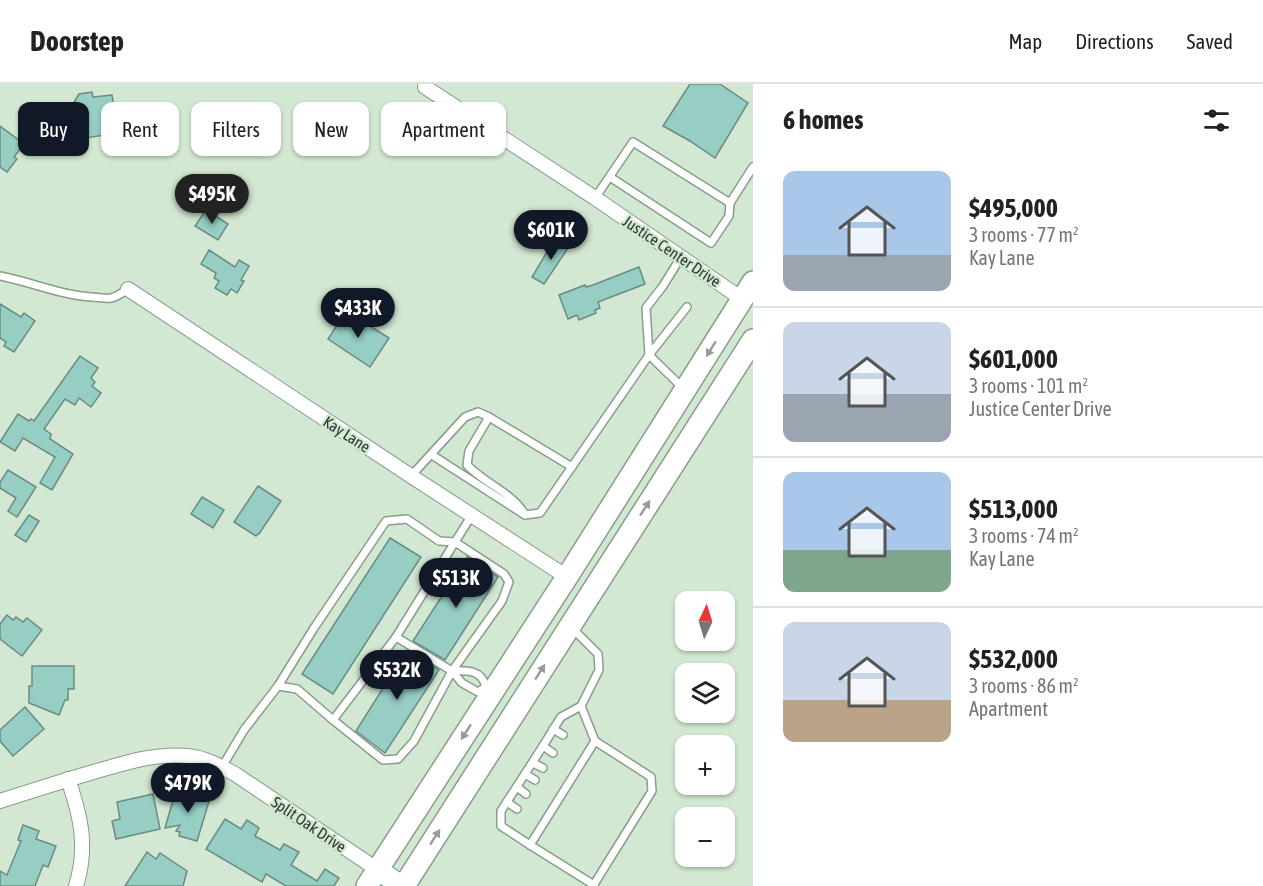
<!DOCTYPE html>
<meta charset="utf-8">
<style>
body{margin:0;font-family:"Asap Condensed",sans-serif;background:#f6f6f6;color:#222;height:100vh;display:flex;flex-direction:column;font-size:22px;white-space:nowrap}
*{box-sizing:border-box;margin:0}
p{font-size:20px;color:#767676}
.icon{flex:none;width:33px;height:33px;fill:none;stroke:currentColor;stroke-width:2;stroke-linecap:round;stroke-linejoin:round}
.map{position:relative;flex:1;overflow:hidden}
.side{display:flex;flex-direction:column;background:#fff;width:510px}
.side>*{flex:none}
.hud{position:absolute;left:18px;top:18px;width:570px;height:54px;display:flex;gap:12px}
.needle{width:39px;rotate:4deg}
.fabs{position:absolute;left:675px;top:507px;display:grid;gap:12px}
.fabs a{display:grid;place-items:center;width:60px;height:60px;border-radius:12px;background:#fff;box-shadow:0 2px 4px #0004;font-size:30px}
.price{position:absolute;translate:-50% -51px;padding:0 14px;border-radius:21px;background:#111827;color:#fff;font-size:20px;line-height:39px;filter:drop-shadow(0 2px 3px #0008)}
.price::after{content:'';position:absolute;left:50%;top:36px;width:18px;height:14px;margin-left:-9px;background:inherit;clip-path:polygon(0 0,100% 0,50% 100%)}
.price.on{background:#222;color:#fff}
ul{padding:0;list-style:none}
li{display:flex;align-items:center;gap:18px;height:150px;padding:0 30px}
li+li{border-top:2px solid #e0e0e0}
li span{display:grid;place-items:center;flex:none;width:168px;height:120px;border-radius:12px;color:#555}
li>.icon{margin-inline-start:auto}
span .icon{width:72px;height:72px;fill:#fffc;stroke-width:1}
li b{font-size:26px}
h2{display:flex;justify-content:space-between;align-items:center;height:72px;padding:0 30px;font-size:26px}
.pill{padding:0 21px;border-radius:12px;background:#fff;box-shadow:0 2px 4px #0004;font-size:21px;line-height:54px}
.pill.on{background:#111827;color:#fff}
header{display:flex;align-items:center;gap:36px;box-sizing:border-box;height:84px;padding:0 30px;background:#fff;border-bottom:2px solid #e0e0e0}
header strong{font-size:28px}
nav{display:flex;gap:33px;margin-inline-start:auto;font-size:21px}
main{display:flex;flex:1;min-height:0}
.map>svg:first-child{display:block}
.building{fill:#96cec3;stroke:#6b8a84;stroke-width:1.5}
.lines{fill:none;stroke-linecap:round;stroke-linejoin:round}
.lane-casing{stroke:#899d8a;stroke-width:10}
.street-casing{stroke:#899d8a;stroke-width:16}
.secondary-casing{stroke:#899d8a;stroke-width:22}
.primary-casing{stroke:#899d8a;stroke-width:24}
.lane{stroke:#fff;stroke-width:7}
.street{stroke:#fff;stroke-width:14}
.secondary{stroke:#fff;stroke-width:20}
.primary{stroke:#fff;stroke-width:21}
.oneway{fill:#989c98}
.labels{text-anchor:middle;stroke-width:4.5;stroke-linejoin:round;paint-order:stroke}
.street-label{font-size:16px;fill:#303930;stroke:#d2e8d2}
</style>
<header>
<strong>Doorstep</strong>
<nav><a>Map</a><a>Directions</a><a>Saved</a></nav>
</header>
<main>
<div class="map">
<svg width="753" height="802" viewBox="0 0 753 802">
<rect width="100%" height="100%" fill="#d2e8d2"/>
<g class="building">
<path d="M690,0h30l28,19 -33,55 -25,-17 -27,-15z"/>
<path d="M92,8l1,5 19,-2 2,12 9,-2 2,20 -22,3 2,7 -25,4 -1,-5 -9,1 -4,-21 8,-2 -1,-8 6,-10z"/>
<path d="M0,42l24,18 -10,13 3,2 -10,13 -7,-5z"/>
<path d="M206,126l22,14 -10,16 -23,-14z"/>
<path d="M559,153l11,8 -26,39 -12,-7 15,-25 2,1z"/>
<path d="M209,166l26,17 4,-7 10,6 -8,14 3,1 -7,12 -6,-4 -4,6 -12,-7 4,-7 -5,-3 2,-5 -15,-9z"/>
<path d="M639,183l6,17 -47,18 2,6 -5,2 1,3 -17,7 -2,-5 -9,4 -9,-24 26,-10 1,2 7,-2z"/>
<path d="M0,220l21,13 3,-4 11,8 -21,31 -10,-6 2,-4 -6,-4z"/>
<path d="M346,227l43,27 -19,29 -42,-28z"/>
<path d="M80,272l18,12 -7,10 4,4 -3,4 9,7 -10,14 -12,-9 -4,7 -10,-6 -21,30 7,5 -1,5 23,15 -21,36 -12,-7 15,-26 -32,-19 -8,13 -15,-9 18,-28 11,7 2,-2 3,2z"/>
<path d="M8,386l28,17 -19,30 -9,-6 8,-13 -16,-10v-6z"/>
<path d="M258,402l23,15 -22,33h-1l-2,2 -22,-14z"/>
<path d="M202,413l22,13 -11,18 -22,-14z"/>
<path d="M29,431l10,6 -13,21 -11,-7z"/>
<path d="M390,454l31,19 -88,137 -31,-20z"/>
<path d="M467,473l31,20 -53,83 -32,-19z"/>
<path d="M7,531l6,5 3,-3 7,5 4,-4 15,12 -20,26 -22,-17v-15z"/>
<path d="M407,566l32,20 -54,83 -29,-22z"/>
<path d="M32,582h42v23h-6v11h-3l-6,15 -30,-12v-17h3z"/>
<path d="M25,623l19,22 -31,27 -13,-15v-11z"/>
<path d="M176,706l7,3 1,-3 26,8 -13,43 -18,-5 1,-4 -4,-1 4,-6 -15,3z"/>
<path d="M153,710l7,35 -44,10 -4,-18 8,-2 -3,-17z"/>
<path d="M225,735l16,10 6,-9 12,8 -4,8 25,14 4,-6 15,8 -8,13 26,16 8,-12 14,9 -5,8h-48l-20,-12 -4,8 -56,-33z"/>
<path d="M23,741l16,6 -3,8 20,7 -8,21 -5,-2 -8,21h-35v-15l7,4 14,-34 -3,-1z"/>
<path d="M147,768l9,7 4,-6 27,18 -4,15h-58z"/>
</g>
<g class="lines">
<defs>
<g id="lane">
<path d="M610,93l101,66 18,-27 1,-13"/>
<path d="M595,114l38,-56 97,61 23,-36"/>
<path d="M681,173l-18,29 -17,22 3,47 34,33"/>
<path d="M0,192c31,6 60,19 92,21 6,0 13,2 19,1 6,-1 12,-6 17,-9"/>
<path d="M489,333l-20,34 -2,14c17,18 44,27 57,48"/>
<path d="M432,371l93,60 15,-2 109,-158 38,-48"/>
<path d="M411,392l54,-59 13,-5 11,5 83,50"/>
<path d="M573,545l25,25 1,16 -18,36 14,35 56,36 1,14 -59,95"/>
<path d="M452,587c15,-1 30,-1 34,16l2,2"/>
<path d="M278,602l36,-58 72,-107 21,-2 32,22 16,1 -59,95"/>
<path d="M333,636l50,40 15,-1 16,-18 38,-70 50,-70 7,-19 -5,-8 -49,-32 17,-27"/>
<path d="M553,645l10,6"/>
<path d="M543,662l10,7"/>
<path d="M533,679l10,5"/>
<path d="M222,683l22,-37 34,-44 19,3 36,31 63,-83 56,34 10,12 16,9 8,-5"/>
<path d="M525,690l10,6"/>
<path d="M517,703l9,7"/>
<path d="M507,718l10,7"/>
<path d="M530,761l-29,-19v-15l42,-65 18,-29 20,-11"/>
<path d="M594,801l-64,-40 65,-104"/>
</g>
<g id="street">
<path d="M425,3l170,111 147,101"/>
<path d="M128,205l283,187 156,101"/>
<path d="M68,695c13,38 20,68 8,107"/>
<path d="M0,717c32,-10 65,-21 97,-30 30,-9 59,-18 91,-15 18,2 32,10 47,18l143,96"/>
</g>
<path id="secondary" d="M378,786l24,16"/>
<g id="primary">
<path d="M367,802l200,-309 186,-295"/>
<path d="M404,802l349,-546"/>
</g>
</defs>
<use href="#lane" class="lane-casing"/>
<use href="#street" class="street-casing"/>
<use href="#secondary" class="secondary-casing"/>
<use href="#primary" class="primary-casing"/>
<use href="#lane" class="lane"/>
<use href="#street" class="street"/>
<use href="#secondary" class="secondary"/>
<use href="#primary" class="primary"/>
</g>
<defs><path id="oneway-solid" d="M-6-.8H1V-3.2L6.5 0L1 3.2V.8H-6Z" transform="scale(1.5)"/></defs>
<g class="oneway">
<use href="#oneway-solid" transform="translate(711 265) rotate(122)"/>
<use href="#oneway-solid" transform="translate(645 424) rotate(-57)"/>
<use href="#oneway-solid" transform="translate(540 588) rotate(-57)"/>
<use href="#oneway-solid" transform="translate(466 648) rotate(123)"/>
<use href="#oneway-solid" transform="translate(435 753) rotate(-57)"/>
</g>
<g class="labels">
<g class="street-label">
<text transform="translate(672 167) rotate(34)" y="6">Justice Center Drive</text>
<text transform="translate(347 350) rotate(33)" y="6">Kay Lane</text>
<text transform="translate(309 740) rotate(34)" y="6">Split Oak Drive</text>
</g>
</g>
</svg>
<div class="fabs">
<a><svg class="needle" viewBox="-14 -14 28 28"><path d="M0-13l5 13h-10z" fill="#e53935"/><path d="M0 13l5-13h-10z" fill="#767676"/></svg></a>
<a><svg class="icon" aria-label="layers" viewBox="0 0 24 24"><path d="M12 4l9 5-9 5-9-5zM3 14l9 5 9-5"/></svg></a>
<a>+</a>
<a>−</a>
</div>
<b class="price on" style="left:212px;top:141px">$495K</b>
<b class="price" style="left:551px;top:177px">$601K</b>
<b class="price" style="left:358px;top:255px">$433K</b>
<b class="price" style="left:456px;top:525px">$513K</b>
<b class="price" style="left:397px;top:617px">$532K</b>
<b class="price" style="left:188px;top:730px">$479K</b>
<div class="hud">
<a class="pill on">Buy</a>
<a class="pill">Rent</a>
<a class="pill">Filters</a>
<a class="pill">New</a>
<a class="pill">Apartment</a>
</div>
</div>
<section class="side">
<h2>6 homes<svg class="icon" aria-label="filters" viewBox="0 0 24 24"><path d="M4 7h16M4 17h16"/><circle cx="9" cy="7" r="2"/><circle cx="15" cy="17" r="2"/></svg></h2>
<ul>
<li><span style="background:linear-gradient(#a9c7e8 70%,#9aa5b1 0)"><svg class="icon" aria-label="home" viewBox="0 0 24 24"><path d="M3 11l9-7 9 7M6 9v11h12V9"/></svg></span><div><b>$495,000</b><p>3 rooms · 77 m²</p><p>Kay Lane</p></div></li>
<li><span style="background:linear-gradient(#c9d6e8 60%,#9aa5b1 0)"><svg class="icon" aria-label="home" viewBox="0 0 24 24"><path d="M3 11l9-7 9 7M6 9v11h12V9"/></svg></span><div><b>$601,000</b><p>3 rooms · 101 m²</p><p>Justice Center Drive</p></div></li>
<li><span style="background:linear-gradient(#a9c7e8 65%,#7fa58c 0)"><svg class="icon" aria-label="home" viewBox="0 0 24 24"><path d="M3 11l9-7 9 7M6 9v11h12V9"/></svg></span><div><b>$513,000</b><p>3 rooms · 74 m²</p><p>Kay Lane</p></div></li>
<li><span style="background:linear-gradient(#c9d6e8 65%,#b9a48a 0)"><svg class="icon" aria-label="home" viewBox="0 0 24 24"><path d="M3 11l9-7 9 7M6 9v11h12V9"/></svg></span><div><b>$532,000</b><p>3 rooms · 86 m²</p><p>Apartment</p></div></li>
</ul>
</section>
</main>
